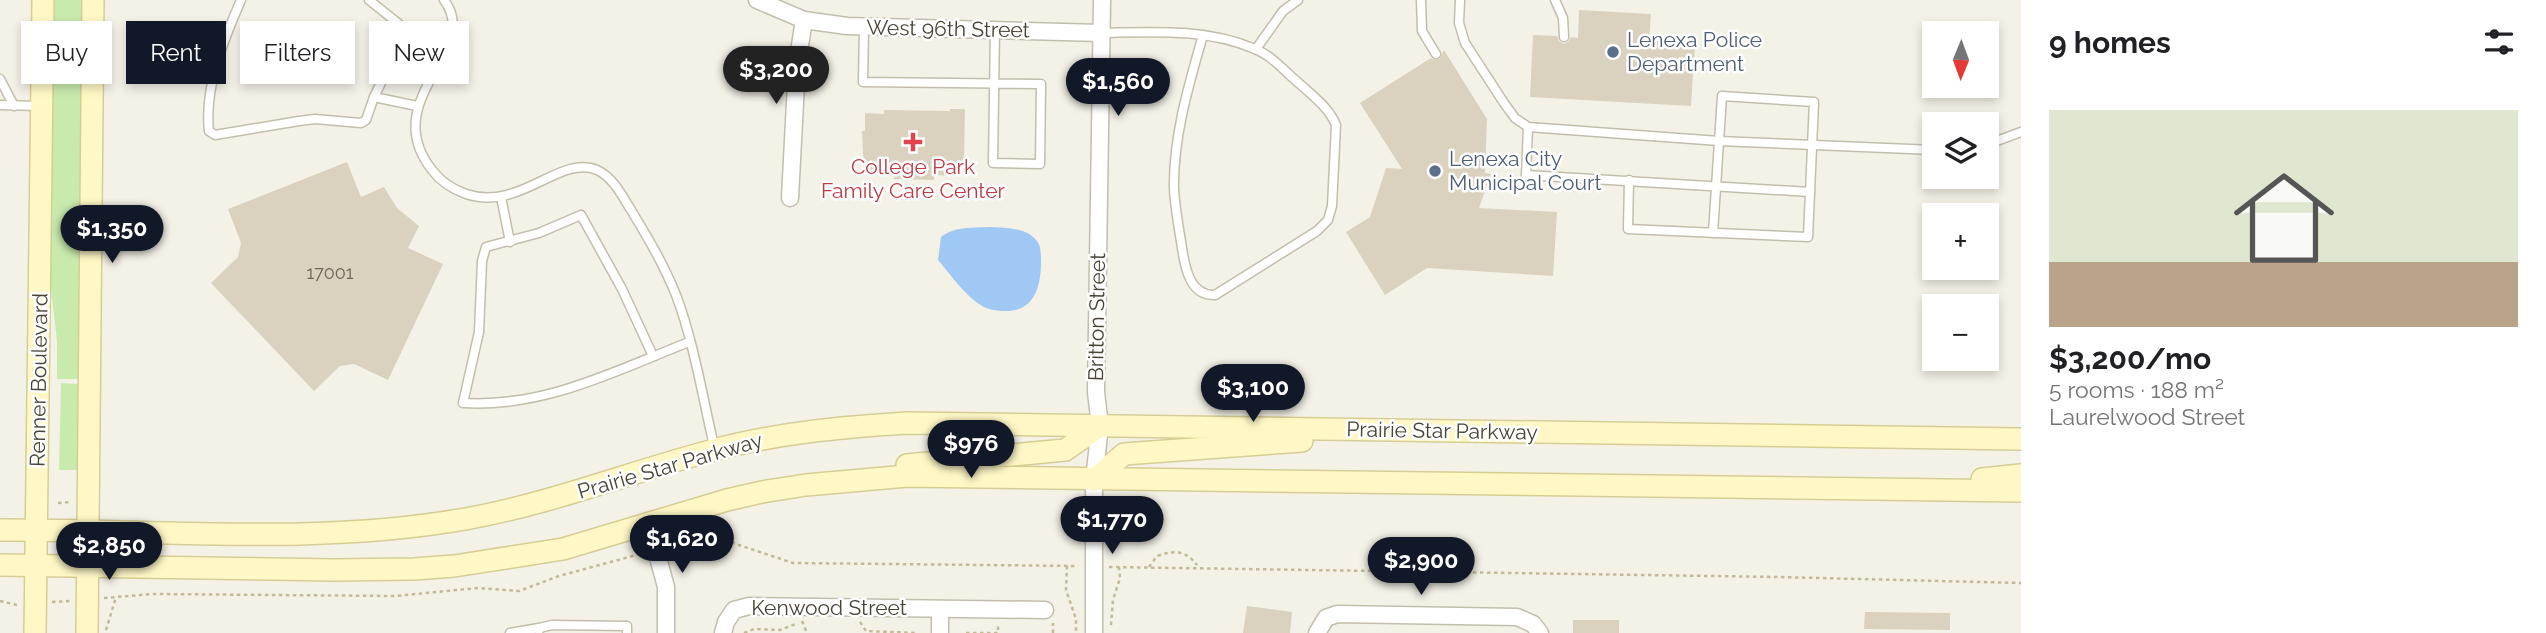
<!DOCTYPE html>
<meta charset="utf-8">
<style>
body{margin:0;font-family:Raleway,sans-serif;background:#f6f6f6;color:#202124;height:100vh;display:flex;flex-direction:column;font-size:26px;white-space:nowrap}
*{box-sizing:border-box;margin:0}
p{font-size:23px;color:#757577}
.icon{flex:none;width:38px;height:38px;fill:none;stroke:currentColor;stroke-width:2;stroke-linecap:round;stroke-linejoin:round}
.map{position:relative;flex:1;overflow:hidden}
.sheet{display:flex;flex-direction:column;background:#fff;width:525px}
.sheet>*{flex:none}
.guide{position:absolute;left:21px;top:21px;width:665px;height:63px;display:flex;gap:14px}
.needle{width:46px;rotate:181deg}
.controls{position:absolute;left:1922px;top:21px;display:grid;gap:14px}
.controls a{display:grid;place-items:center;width:77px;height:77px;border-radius:0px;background:#fff;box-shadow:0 4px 10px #0003;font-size:35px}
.price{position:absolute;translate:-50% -60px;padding:0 16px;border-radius:24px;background:#111827;color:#fff;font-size:23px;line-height:46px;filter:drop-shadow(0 2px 4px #0008)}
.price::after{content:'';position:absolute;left:50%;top:42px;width:21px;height:16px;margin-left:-10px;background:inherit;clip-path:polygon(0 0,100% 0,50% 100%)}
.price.selected{background:#222;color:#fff}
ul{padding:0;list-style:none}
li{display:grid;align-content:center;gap:14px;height:371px;padding:0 28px}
li span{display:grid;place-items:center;height:217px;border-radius:0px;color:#555}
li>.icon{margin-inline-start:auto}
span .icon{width:126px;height:126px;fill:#fffc;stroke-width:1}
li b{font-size:30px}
h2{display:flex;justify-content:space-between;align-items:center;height:84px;padding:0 28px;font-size:30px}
.tag{padding:0 24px;border-radius:0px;background:#fff;box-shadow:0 4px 10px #0003;font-size:24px;line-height:63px}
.tag.selected{background:#111827;color:#fff}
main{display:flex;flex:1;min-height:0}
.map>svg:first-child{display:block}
.green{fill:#c8ebad}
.water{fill:#a0c8f4}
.building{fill:#dad2be}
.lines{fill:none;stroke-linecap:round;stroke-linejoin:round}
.service-casing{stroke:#c3beac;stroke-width:11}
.minor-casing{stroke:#c3beac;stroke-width:19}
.secondary-casing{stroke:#d7cd94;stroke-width:24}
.path{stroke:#c3b999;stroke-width:2.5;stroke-dasharray:3.5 3.5;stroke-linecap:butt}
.service{stroke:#fff;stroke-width:8}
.minor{stroke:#fff;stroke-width:16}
.secondary{stroke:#fff8c6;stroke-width:21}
.service-dot{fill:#5c6f8a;stroke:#fff;stroke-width:2.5}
.health-dot{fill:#e0444e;stroke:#fff;stroke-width:2.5}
.labels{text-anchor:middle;stroke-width:5;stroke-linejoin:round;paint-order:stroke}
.number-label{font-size:18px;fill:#6c6757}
.street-label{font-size:21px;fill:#484335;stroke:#fff}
.service-label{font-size:21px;fill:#4e5e75;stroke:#fff;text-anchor:start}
.health-label{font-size:21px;fill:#be3a42;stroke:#fff}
</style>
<main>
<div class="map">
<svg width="2021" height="633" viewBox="0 0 2021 633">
<rect width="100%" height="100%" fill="#f4f2e7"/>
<g class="green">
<path d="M53,0h33l-4,379h-25v-38l-7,-61z"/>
<path d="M61,383l17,1 -1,86h-18z"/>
</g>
<path class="water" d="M990,227c15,1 36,0 46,13 5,5 5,14 5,21 0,25 -6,50 -35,50 -9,0 -19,-1 -27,-7 -13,-8 -30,-31 -41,-44l3,-23c14,-11 32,-9 49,-10z"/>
<g class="building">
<path d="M1579,10l72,4 -2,27 46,2 -4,63 -161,-9 3,-62 24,1 2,5 5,3 4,-2 3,-5 7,1z"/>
<path d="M1444,50l43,69 -2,54 6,1 -12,34 78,4 -4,64 -126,-8 -42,27 -39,-63 24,-15 16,-49 16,1 -42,-66 71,-45 4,2 5,-1z"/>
<path d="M950,109h15l-1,52h-3l-1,15 -26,-1v5l-40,-1v-5h-30l-2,-43h3v-18l19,1v-4l66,1z"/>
<path d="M347,162l14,35 23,-10 13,21 22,18 -11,22 35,16 -55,116 -34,-16 -14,2 -26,25 -103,-108 27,-26 3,-14 -13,-34z"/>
<path d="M1247,606l45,6 -2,21h-47z"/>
<path d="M1865,612l85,1v17l-86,-1z"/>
<rect x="1573" y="620" width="46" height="13"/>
</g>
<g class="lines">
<defs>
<g id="service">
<path d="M241,0c-17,39 -37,87 -32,131l6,4 84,-14 16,-2 46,4 5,-3 8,-23 43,9"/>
<path d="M369,0l30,24 4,8 -3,12 -26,53"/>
<path d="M444,0c39,50 -68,99 -12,170 9,12 20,19 34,24 54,18 94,-40 131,-24 17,8 25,26 34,40 17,28 33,55 45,85 18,47 27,105 39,155"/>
<path d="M1421,0l1,31 14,23"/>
<path d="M1460,0l-1,23 6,20 39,60 11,15 13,9 191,14 215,9"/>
<path d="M1555,0l8,18 1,19"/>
<path d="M864,27l-1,55 178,2 -1,80 -47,-1 2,-134"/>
<path d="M1101,33c52,-1 105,-5 154,16 18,7 31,24 46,36 13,12 28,23 35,40l-4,81 -4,14 -11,11 -102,64c-25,1 -30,-27 -33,-47 -3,-20 -7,-40 -8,-59 -1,-52 15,-105 29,-154"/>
<path d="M1256,49l27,-38 15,-11"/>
<path d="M0,79l14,27"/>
<path d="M0,105l39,1"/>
<path d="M1528,127l-2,48 284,17"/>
<path d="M1986,145l35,-13"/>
<path d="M1629,180l-1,49 180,8 6,-135 -92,-6 -9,137"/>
<path d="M501,197l9,45"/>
<path d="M653,356l-31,-67 -41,-74 -42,18 -53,14 -4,14 -3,71 -16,71c81,5 152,-32 226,-61"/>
<path d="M539,628l13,-3 75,1v7"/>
<path d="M510,633l29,-5v2"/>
</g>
<g id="minor">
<path d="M757,0l47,20 43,6 254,7"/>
<path d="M790,198l7,-134 7,-44"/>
<path d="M649,524l17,63v46"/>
<path d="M723,633l3,-11 8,-12 15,-4 296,4"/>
<path d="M940,633v-24"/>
<path d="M1094,633v-153l6,-54 -4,-34 6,-392"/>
<path d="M1317,633l9,-15 11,-4 180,3 16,7 7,9"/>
</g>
<g id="secondary">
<path d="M907,465l158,-15 35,-24"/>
<path d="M1982,479l39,-4"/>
<path d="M1094,480l30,-26 178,-13"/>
<path d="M0,530c154,-1 312,16 465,-11 85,-15 165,-47 249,-69 63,-17 128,-23 193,-27l1114,16"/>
<path d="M0,565l334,5 80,-1 40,-3 109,-17 164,-49 35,-8 44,-7 101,-9 1114,15"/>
<path d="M35,633l8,-633"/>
<path d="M87,633l6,-633"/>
</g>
</defs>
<use href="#service" class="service-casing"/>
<use href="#minor" class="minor-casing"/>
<use href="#secondary" class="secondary-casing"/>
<g class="path">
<path d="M58,503l12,-1"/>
<path d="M670,544l42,-8 81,27 285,3"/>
<path d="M1067,566l-1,24 10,29v14"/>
<path d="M1109,567l669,10 243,6"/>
<path d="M1149,567l8,-11c18,-6 28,-6 40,9"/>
<path d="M104,598l49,-4 242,2 83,-8 41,3 40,-15 81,-22"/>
<path d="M0,601l17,4"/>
<path d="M52,602l18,-1"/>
<path d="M802,621l5,12"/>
<path d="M860,622l6,9 51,2"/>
<path d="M1111,625l2,-25 7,-22 -1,-11"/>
<path d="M106,630l10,-33"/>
<path d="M744,633l10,-4 26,1 18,-7"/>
<path d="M966,633h32v-9"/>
<path d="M1053,633v-10"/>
</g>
<use href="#service" class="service"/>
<use href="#minor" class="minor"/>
<use href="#secondary" class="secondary"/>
</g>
<g class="service-dot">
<circle cx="1613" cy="52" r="7"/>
<circle cx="1435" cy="171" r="7"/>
</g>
<path class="health-dot" d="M909.5 131.5h7v7h7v7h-7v7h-7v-7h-7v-7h7z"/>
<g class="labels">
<g class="number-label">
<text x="330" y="279">17001</text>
</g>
<g class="street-label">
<text transform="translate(948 29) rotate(1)" y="7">West 96th Street</text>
<text transform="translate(1097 317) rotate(-89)" y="7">Britton Street</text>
<text transform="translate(39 380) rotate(-89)" y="7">Renner Boulevard</text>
<text transform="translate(1442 431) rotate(1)" y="7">Prairie Star Parkway</text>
<text transform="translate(670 466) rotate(-16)" y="7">Prairie Star Parkway</text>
<text x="829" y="615">Kenwood Street</text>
</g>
<g class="service-label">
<text x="1627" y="47">Lenexa Police<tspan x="1627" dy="24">Department</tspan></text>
<text x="1449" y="166">Lenexa City<tspan x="1449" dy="24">Municipal Court</tspan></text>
</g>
<g class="health-label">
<text x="913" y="174">College Park<tspan x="913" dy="24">Family Care Center</tspan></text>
</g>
</g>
</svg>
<div class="controls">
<a><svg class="needle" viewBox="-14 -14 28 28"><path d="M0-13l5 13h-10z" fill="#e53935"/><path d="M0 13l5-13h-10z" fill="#757577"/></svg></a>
<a><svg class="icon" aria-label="layers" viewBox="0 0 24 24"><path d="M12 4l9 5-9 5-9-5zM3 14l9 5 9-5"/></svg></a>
<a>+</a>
<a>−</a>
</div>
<b class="price selected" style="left:776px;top:106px">$3,200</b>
<b class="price" style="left:1118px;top:118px">$1,560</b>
<b class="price" style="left:112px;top:265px">$1,350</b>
<b class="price" style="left:1253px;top:424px">$3,100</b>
<b class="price" style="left:971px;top:480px">$976</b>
<b class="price" style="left:1112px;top:556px">$1,770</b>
<b class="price" style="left:682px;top:575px">$1,620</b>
<b class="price" style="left:109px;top:582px">$2,850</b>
<b class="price" style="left:1421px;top:597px">$2,900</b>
<div class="guide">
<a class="tag">Buy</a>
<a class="tag selected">Rent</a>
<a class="tag">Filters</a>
<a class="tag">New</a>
</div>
</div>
<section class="sheet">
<h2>9 homes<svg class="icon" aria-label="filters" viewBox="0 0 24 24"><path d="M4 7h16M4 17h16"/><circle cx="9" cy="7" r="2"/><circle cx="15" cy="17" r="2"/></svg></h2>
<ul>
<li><span style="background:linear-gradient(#dfe7d0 70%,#b9a48a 0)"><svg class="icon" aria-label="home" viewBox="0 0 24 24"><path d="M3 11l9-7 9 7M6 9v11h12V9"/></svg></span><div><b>$3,200/mo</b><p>5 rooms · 188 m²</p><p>Laurelwood Street</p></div></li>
</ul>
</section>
</main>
